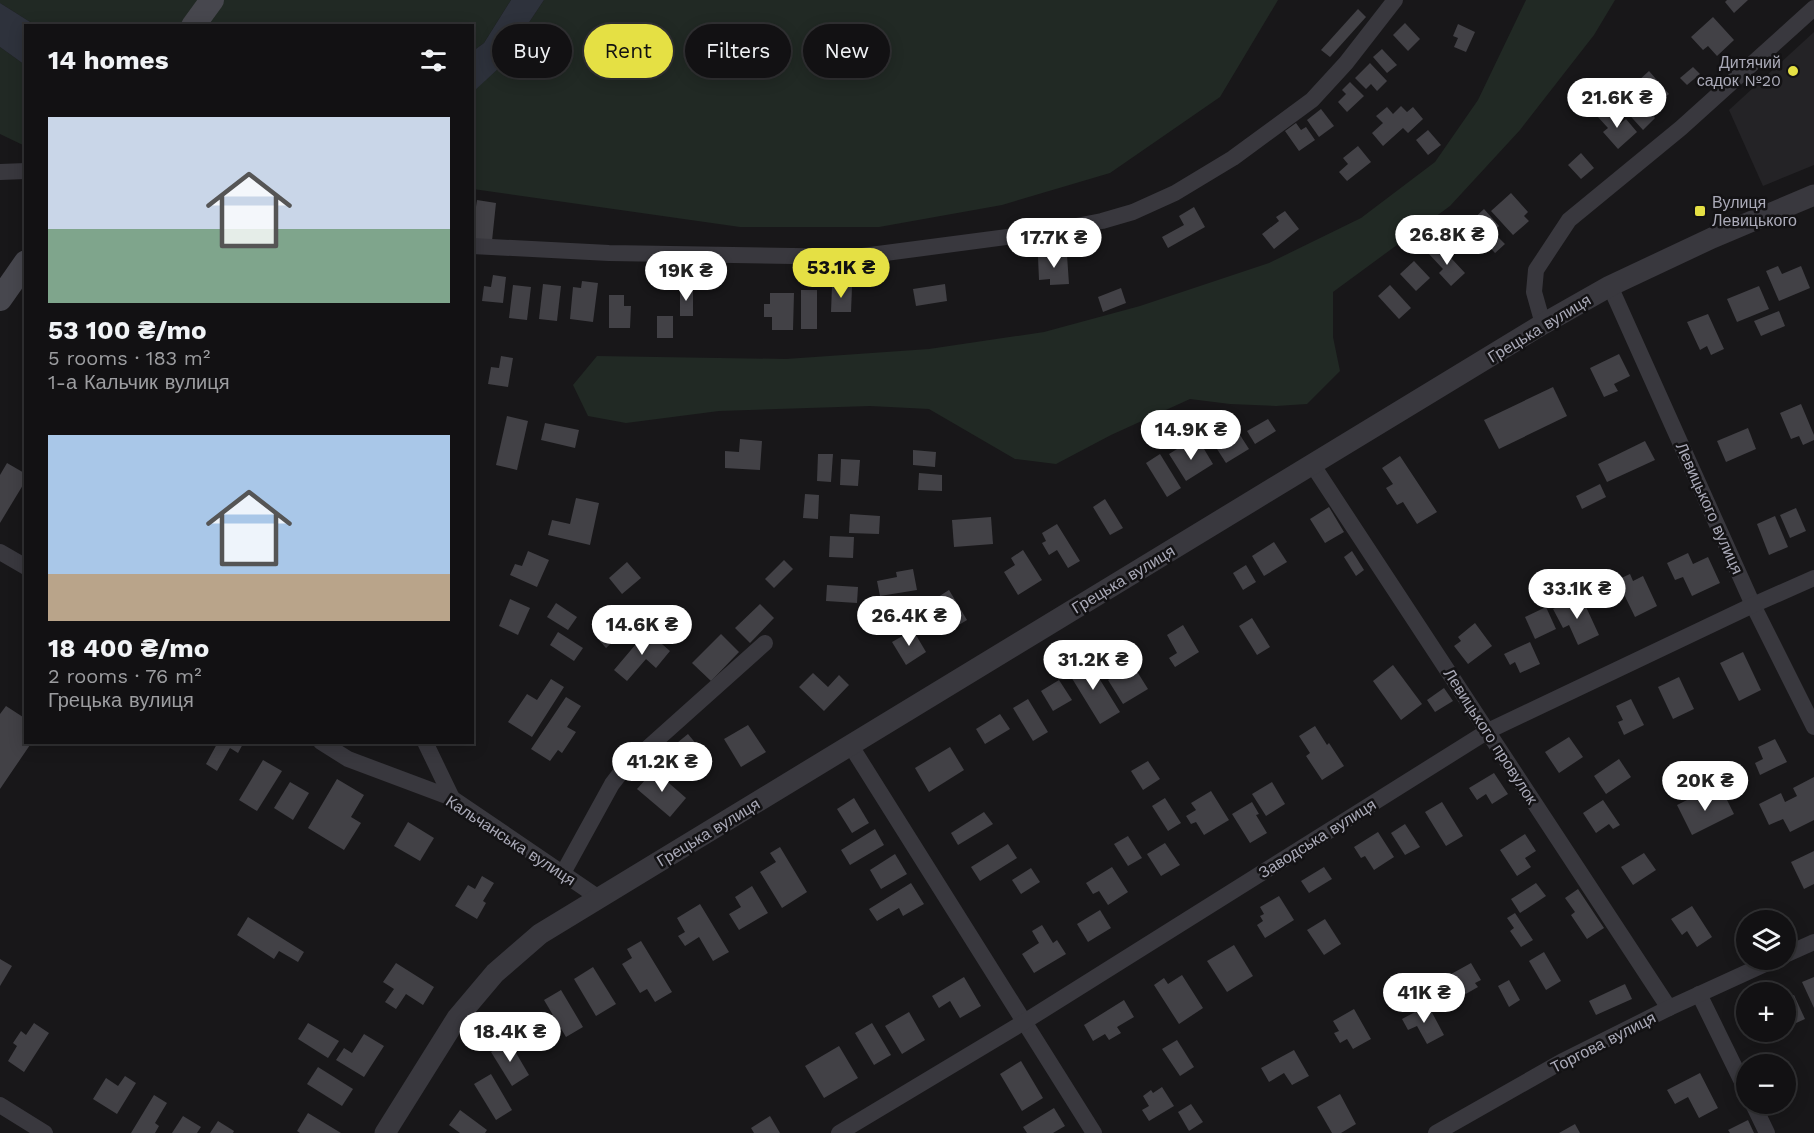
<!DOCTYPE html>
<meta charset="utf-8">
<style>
body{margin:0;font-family:"Work Sans",sans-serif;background:#1b1a1c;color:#f1f3f6;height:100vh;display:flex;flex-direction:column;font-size:22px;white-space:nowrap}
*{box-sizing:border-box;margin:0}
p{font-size:20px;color:#9c9da0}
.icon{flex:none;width:33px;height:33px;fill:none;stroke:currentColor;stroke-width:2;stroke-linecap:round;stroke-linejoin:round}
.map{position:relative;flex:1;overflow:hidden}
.panel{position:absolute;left:24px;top:24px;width:450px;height:720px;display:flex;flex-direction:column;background:#121113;border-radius:0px;box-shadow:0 3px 15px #0003,0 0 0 2px #313133}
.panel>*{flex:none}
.guide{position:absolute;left:492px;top:24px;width:570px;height:54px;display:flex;gap:12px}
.buttons{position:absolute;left:1736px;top:910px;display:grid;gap:12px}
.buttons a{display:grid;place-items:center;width:60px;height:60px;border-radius:50%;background:#121113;box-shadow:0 3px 15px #0003,0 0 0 2px #313133;font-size:30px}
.price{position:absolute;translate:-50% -51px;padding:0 14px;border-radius:21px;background:#fff;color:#222;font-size:20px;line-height:39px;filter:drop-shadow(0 2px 3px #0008)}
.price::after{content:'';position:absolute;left:50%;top:36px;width:18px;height:14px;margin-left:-9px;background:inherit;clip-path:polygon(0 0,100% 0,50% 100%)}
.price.active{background:#e5e044;color:#111}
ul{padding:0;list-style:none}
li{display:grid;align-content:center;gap:12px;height:318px;padding:0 24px}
li span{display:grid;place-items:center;height:186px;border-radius:0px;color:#555}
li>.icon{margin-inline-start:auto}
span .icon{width:108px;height:108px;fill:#fffc;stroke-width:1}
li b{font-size:26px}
h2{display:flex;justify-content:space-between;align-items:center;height:72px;padding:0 24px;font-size:26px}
.tag{padding:0 21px;border-radius:27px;background:#121113;box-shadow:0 3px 15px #0003,0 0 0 2px #313133;font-size:21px;line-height:54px}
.tag.active{background:#e5e044;color:#111}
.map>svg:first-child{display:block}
.built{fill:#242326}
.green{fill:#212924}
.water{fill:#2e323c}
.building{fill:#424146}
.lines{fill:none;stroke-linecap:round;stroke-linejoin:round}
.minor{stroke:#39383e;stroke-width:16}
.tertiary{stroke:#39383e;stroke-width:21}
.secondary{stroke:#47474e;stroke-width:24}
.poi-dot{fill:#e5e044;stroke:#131214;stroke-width:2}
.labels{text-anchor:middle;stroke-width:5;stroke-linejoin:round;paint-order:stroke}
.poi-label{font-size:16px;fill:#aaaab8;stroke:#131214;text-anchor:end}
.street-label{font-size:16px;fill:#aaaab8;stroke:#131214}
</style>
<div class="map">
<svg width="1814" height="1133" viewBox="0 0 1814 1133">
<rect width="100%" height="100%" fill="#181719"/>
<path class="built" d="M1814,32v133l-51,21 -34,-76z"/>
<g class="green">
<path d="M0,0h203l-18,26 -150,-1 -35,-22z"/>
<path d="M220,0h291l-27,43 -11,8 -1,-25h-270z"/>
<path d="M544,0h734l-58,97 -110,76 -108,32 -123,22h-139l-267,-38 -1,-97 26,-23z"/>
<path d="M1526,0h89l-21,35 -74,95 -70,76 -117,86v45l7,34 -33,33 -31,2 -46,-2 -40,-5 -79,36 -55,29 -41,-5 -86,-50 -59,-3 -151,5 -93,12 -38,-7 -15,-31 24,-29 189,3 143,-10 115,-17 96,-26 129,-43 92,-45 74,-56 43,-62z"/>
<path d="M0,47l25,18v81l-25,-12z"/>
</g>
<g class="water">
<path d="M511,0h33l-46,69 -25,23v-41l11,-8z"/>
<path d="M0,3l35,22 -9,1 -1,39 -25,-18z"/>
</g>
<g class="building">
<path d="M1727,0h21l-14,13 -9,-11z"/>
<path d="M1358,9l8,8 -36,40 -9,-7z"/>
<path d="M1713,17l21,23 -17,16 -9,-10 -5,4 -12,-13z"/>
<path d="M1405,23l15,16 -12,12 -15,-16z"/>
<path d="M1458,24l17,8 -9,20 -12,-5 4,-9 -5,-2z"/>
<path d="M1382,49l15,16 -10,8 -14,-16z"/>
<path d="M1370,63l17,18 -10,10 -6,-7 -5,5 -11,-11z"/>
<path d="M1693,67l7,7 -13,11 -7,-7z"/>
<path d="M1649,71l20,23 -11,9 -20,-22z"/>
<path d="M1350,82l14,14 -17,16 -9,-10 8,-8 -4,-4z"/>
<path d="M1626,85l29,33 -12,12 -19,-21 3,-2 -11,-12z"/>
<path d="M1401,106l6,6 6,-5 10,12 -15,14 -5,-5 -20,18 -11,-13 11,-10 -7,-7 11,-9 6,7z"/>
<path d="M1606,108l14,16 6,-5 11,13 -19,17 -15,-17 5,-4 -11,-12z"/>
<path d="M1321,109l13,17 -15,11 -12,-17z"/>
<path d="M1296,123l5,7 5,-3 9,13 -16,11 -14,-20z"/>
<path d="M1428,130l13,15 -13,10 -12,-15z"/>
<path d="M1358,146l13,16 -24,19 -8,-9 9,-8 -5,-6z"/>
<path d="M1581,153l13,15 -13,11 -13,-14z"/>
<path d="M1511,193l17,19 -4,4 5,5 -16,14 -22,-24z"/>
<path d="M477,200l19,3 -4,38 -20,-2v-19h2z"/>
<path d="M1194,207l11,20 -37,21 -6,-11 22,-12 -5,-9z"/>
<path d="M1484,209l15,17 -6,6 12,12 -10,9 -27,-29z"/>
<path d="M1285,211l14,18 -25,20 -12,-15 17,-13 -3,-4z"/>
<path d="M1439,245l26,28 -14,13 -12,-13 4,-4 -14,-15z"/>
<path d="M1067,255l2,29 -19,1v-6l-11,1 -1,-23z"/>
<path d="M1414,261l16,17 -14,13 -16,-17z"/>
<path d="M1778,266l4,8 19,-8 9,22 -31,13 -13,-30z"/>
<path d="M493,275l13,2 -3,26 -21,-2 2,-15 7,1z"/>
<path d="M582,281l16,2 -5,39 -23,-3 3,-32 8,1z"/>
<path d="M543,284l18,2 -4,35 -18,-2z"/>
<path d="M945,284l2,17 -31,5 -3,-17z"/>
<path d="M513,285l18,2 -4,33 -18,-2z"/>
<path d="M1390,285l21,23 -12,11 -21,-23z"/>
<path d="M832,286l20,1 -1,25h-20z"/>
<path d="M1759,286l10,23 -32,13 -10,-23z"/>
<rect x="680" y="288" width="13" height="28"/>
<path d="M1121,288l5,15 -23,9 -5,-15z"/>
<rect x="801" y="290" width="16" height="39"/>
<path d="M770,293h24l-1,37h-21v-13h-8v-13h6z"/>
<path d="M609,295h15v11h7l-1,22h-21z"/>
<path d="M1779,311l6,15 -24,10 -7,-15z"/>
<path d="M1708,314l16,35 -13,6 -4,-9 -7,4 -13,-28z"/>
<rect x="657" y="316" width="16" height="22"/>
<path d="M1619,354l11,22 -16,8 4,7 -14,6 -14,-29z"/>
<path d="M501,356l12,2 -5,29 -20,-3 3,-17 8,1z"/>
<path d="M1553,387l14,29 -68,33 -15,-29z"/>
<path d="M1801,404l13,31v5l-11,5 -4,-9 -8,3 -11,-26z"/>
<path d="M1182,413l10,18 -23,14 -10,-17z"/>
<path d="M507,416l21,5 -11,49 -21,-5z"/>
<path d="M1268,419l8,12 -21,13 -8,-13z"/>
<path d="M545,423l34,7 -4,18 -34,-8z"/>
<path d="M1748,428l8,21 -30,13 -9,-21z"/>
<path d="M1240,435l9,14 -23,14 -9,-14z"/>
<path d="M740,439l22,2 -2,29 -35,-2v-17l14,1z"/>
<path d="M1645,441l10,19 -48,22 -9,-18z"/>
<path d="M1201,444l12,20 -27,17 -17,-27 13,-8 4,7z"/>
<path d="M913,450l23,2 -1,15 -22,-2z"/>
<path d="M818,454h15l-2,28 -14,-1z"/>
<path d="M1160,454l21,34 -14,9 -21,-34z"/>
<path d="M1400,456l37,56 -20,12 -14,-22 -6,3 -11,-17 7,-4 -11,-16z"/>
<path d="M841,459l19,1 -2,26 -18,-1z"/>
<path d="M7,463l19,11v6l-26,43v-48z"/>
<path d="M919,473l23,2v16l-24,-1z"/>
<path d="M1600,484l6,13 -24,12 -6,-13z"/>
<path d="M805,494l14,1 -1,24 -15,-1z"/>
<path d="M576,498l23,5 -9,42 -42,-10 4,-15 18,4z"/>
<path d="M1105,499l18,29 -13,7 -17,-28z"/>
<path d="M1329,507l15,25 -19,11 -15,-24z"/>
<path d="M1796,508l10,23 -16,7 -10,-23z"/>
<path d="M850,514l30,2 -1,18 -30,-1z"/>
<path d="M1775,516l13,31 -19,8 -12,-31z"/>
<path d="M991,517l2,27 -39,3 -2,-27z"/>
<path d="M1057,524l23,37 -12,7 -11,-18 -8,5 -7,-12 4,-2 -4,-8z"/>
<path d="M830,536l24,1 -1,21 -24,-1z"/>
<path d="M1274,542l13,20 -23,14 -12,-20z"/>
<path d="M1023,550l19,30 -24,15 -14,-23 11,-7 -4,-7z"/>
<path d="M528,551l21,9 -12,27 -27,-12 5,-11 7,2z"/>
<path d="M1352,551l12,19 -8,6 -12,-19z"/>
<path d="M1688,553l5,11 15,-7 12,26 -28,13 -9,-19 -8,3 -8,-17z"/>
<path d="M784,560l9,9 -19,19 -9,-9z"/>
<path d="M627,562l14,16 -19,16 -13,-16z"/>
<path d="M1246,565l10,17 -13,8 -10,-17z"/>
<path d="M913,569l4,21 -37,6 -3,-15 20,-4 -1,-5z"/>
<path d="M1630,574l3,7 10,-5 14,30 -22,11 -18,-37z"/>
<path d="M827,585l31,2 -1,16 -31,-2z"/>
<path d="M949,590l18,30 -25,15 -14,-22 15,-8 -5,-8z"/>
<path d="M1581,596l18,39 -21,10 -9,-20 -6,3 -10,-19z"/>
<path d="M510,599l20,9 -12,27 -19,-9z"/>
<path d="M556,603l21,14 -9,13 -21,-13z"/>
<path d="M760,604l14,14 -24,25 -15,-15z"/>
<path d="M617,605l21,24 -17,14 -4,-5 -11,10 -8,-9 11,-9 -9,-11z"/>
<path d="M1546,607l10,22 -21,10 -10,-22z"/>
<path d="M1252,618l18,29 -13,8 -18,-29z"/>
<path d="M1475,623l17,23 -24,18 -14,-18 7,-5 -3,-4z"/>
<path d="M1183,625l16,27 -24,15 -6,-9 8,-5 -10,-18z"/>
<path d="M913,630l13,22 -20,13 -14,-23z"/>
<path d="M647,631l23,20 -14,17 -10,-9 -19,22 -13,-11z"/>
<path d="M558,632l25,16 -9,13 -24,-16z"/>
<path d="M721,634l18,18 -28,29 -19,-18z"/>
<path d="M1530,642l10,22 -20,9 -5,-11 -5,3 -6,-11z"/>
<path d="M1743,652l18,38 -22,11 -19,-38z"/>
<path d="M1078,659l5,7 6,-4 31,50 -20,12 -35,-57z"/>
<path d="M1133,665l15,24 -25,15 -15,-24z"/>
<path d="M1393,665l29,39 -21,16 -28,-39z"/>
<path d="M813,673l15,14 11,-12 10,10 -25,26 -25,-24z"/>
<path d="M1679,677l15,32 -21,10 -15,-32z"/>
<path d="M551,679l13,8 -32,50 -24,-15 19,-28 10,6z"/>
<path d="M1059,680l13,20 -19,11 -12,-20z"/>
<path d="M1444,688l9,13 -18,11 -8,-12z"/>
<path d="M566,697l15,9 -14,21 9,5 -14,21 -4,-3 -8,11 -19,-12z"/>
<path d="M1028,699l20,33 -15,9 -20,-33z"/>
<path d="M1631,699l13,26 -20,10 -6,-13 5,-2 -7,-14z"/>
<path d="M6,706l20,13v23h6l-32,47v-75z"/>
<path d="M1000,714l10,15 -25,15 -9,-15z"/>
<path d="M748,725l18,27 -25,15 -17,-28z"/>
<path d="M1315,726l12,19 2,-2 15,23 -22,14 -16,-24 4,-3 -11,-17z"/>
<path d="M688,734l23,28 -21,17 -23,-28z"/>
<path d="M1569,737l14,20 -24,16 -14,-21z"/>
<path d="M1775,739l12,23 -27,13 -5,-12 8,-4 -5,-12z"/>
<path d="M218,742h26l-6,11 -8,-5 -13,23 -11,-7z"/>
<path d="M950,747l14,23 -35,22 -14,-24z"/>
<path d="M1619,759l12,18 -25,17 -12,-18z"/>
<path d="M263,760l19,11 -25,40 -18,-11z"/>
<path d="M1148,761l12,18 -17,11 -12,-19z"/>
<path d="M654,770l32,28 -16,19 -33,-28z"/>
<path d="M1494,773l14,21 -16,10 -6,-10 -9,6 -8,-12z"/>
<path d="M1814,777v43l-24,12 -7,-13 -14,6 -10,-21 22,-11 4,9 12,-6 -4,-8z"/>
<path d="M337,779l27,16 -13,22 10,6 -17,27 -36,-22z"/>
<path d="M290,782l19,11 -16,27 -19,-12z"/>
<path d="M1272,782l13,22 -19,12 -14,-22z"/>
<path d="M1211,791l18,29 -25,15 -8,-13 -5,2 -5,-8 10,-6 -5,-7z"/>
<path d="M1723,792l11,22 -42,21 -15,-30 20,-10 4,8z"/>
<path d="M854,798l15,25 -17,10 -15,-24z"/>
<path d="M1165,798l16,25 -13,8 -16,-25z"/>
<path d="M1603,800l17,25 -7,4 -4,-5 -13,9 -13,-20z"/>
<path d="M1252,802l7,12 -3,1 11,18 -17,10 -18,-29z"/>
<path d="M1442,802l21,34 -17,10 -21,-34z"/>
<path d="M984,812l9,12 -35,21 -7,-12z"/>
<path d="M408,822l26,16 -14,23 -26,-15z"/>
<path d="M1405,824l15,23 -15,8 -14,-22z"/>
<path d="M875,829l9,16 -34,20 -9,-15z"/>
<path d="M1378,832l16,25 -20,13 -9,-14 -4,2 -7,-11z"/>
<path d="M1525,834l11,17 -11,7 6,9 -14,9 -17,-26z"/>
<path d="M1128,836l14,22 -14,8 -14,-22z"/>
<path d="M1165,843l15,22 -19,11 -14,-22z"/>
<path d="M1008,844l9,14 -37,23 -9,-14z"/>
<path d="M780,847l27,45 -25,16 -22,-36 16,-10 -6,-9z"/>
<path d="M1814,851v33l-10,5 -13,-27z"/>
<path d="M1644,853l12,17 -23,15 -12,-18z"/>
<path d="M895,854l12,20 -26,15 -11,-19z"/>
<path d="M1112,867l16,25 -20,13 -9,-14 -6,3 -7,-11z"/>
<path d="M1324,867l8,12 -23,14 -8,-12z"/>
<path d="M1031,868l9,14 -19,12 -9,-14z"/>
<path d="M482,876l12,7 -11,18 3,2 -9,16 -22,-13 13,-21 7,4z"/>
<path d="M911,883l13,21 -21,12 -4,-8 -22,13 -8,-12z"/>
<path d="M1536,883l10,13 -26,17 -9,-14z"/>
<path d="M752,886l16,27 -29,17 -10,-16 12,-7 -6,-10z"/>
<path d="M1578,889l26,39 -17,11 -16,-24 4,-3 -10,-14z"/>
<path d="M1279,896l15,24 -29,18 -8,-13 6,-4 -3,-5 4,-2 -4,-7z"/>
<path d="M700,904l29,48 -16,9 -14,-24 -14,9 -7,-10 7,-4 -8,-14z"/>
<path d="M1692,906l20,31 -15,10 -10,-16 -5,4 -11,-16z"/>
<path d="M1100,910l11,18 -23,14 -11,-18z"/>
<path d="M1515,913l18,27 -12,7 -11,-16 4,-3 -7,-10z"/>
<path d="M248,917l56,35 -6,10 -19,-11 -5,8 -37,-24z"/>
<path d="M1325,919l16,25 -17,11 -17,-25z"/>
<path d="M1042,925l11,18 4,-3 9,14 -32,19 -12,-19 17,-11 -7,-12z"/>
<path d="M641,941l31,51 -17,10 -8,-13 -7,4 -18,-29 10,-6 -5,-9z"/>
<path d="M1234,945l19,31 -26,16 -20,-31z"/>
<path d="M1544,952l17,29 -15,9 -17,-29z"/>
<path d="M0,959l12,7 -12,20z"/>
<path d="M396,963l38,24 -11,18 -17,-11 -10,15 -11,-7 9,-13 -11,-7z"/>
<path d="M1471,963l10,17 -6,3 3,4 -21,12 -13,-21z"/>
<path d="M593,967l23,37 -20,12 -22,-37z"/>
<path d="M1182,975l21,33 -24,16 -25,-39 10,-7 4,6z"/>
<path d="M964,977l17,29 -21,12 -10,-17 -11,7 -7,-12z"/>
<path d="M1814,977v31l-12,-26z"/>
<path d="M1509,980l11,20 -11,7 -11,-21z"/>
<path d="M1625,984l7,15 -36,16 -7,-14z"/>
<path d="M561,990l22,37 -17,10 -22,-37z"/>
<path d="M1794,995l11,24 -20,9v-29z"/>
<path d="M1124,1000l10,17 -17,10 4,6 -12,7 -4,-6 -12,7 -9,-16z"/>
<path d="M1428,1005l16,30 -17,9 -10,-18 -9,4 -6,-11z"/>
<path d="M1354,1009l17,30 -18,10 -6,-10 -7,4 -6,-10 5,-2 -6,-10z"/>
<path d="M909,1012l16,28 -23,14 -17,-28z"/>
<path d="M34,1023l15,10 -25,39 -16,-11 9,-15 -4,-3 8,-12 5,4z"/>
<path d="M308,1023l31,18 -11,17 -30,-19z"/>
<path d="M872,1023l19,32 -17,10 -19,-32z"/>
<path d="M364,1034l20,12 -20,31 -28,-17 8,-12 8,5z"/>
<path d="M1177,1040l17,27 -14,9 -18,-27z"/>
<path d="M509,1041l20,34 -17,11 -21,-34z"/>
<path d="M839,1046l19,32 -34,20 -19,-32z"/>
<path d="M1294,1050l15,26 -17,9 -8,-12 -15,9 -8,-14z"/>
<path d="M1021,1061l22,37 -21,13 -22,-37z"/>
<path d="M318,1067l35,22 -11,17 -35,-22z"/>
<path d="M1700,1073l18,35 -19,10 -11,-21 -13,7 -8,-14z"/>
<path d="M491,1074l21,36 -16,10 -22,-36z"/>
<path d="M125,1076l11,7 -19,31 -24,-15 13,-21 12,8z"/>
<path d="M1162,1087l12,19 -25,15 -7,-11 7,-4 -6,-10 8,-6 2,3z"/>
<path d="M1340,1094l16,30 -15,9h-9l-15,-26z"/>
<path d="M154,1095l13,8 -12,20 4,3 -4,7h-24z"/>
<path d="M1191,1104l12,18 -14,9 -11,-19z"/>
<path d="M1054,1108l11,18 -12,7h-26l-4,-6z"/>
<path d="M460,1110l27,20 -2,3h-25l-11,-8z"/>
<path d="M308,1113l33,20h-41l-3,-2z"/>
<path d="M183,1116l18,11 -4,6h-25z"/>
<path d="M770,1116l10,17h-26l-3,-5z"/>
<path d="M1748,1120l6,13h-24l-2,-3z"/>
<path d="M218,1121l16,10 -1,2h-23z"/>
<path d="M1575,1124l5,9h-21z"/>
</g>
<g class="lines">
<g class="minor">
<path d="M0,172l26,-1"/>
<path d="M472,246l137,7 246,4 190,-25 57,-11 31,-9 42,-19 58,-35 79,-58 34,-37 49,-63"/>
<path d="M1610,286l143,319 61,122"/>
<path d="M1543,324l-9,-32 2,-22 33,-50 112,-92 133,-120"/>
<path d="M1312,464l357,544"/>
<path d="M0,552l26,15"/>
<path d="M321,742l27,17 104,39 147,100"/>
<path d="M425,742l27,56"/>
<path d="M851,746l243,387"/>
<path d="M563,873l49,-89 10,-13 143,-128"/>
<path d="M1785,955l29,-13"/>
<path d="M1699,994l47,96"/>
<path d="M1753,1104l14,29"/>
<path d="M0,1105l45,28"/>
<path d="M839,1133l185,-111 464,-291 265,-126 61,-27"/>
<path d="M1436,1133l125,-71 108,-54 105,-48"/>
</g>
<path class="tertiary" d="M385,1133l72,-115 38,-45 45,-39 1003,-610 67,-38 102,-48 102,-43"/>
<g class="secondary">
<path d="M193,26l19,-26"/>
<path d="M0,299l26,-37"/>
</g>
</g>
<g class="poi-dot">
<circle cx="1793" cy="71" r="6"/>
<rect x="1694" y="205" width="12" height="12" rx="3"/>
</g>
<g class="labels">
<g class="poi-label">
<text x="1781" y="68">Дитячий<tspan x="1781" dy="18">садок №20</tspan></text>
<text x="1712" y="208" text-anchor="start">Вулиця<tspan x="1712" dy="18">Левицького</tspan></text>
</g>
<g class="street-label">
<text transform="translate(1539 328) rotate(-31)" y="6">Грецька вулиця</text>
<text transform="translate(1710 508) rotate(66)" y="6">Левицького вулиця</text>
<text transform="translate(1123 579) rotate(-31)" y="6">Грецька вулиця</text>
<text transform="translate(1491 736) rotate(57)" y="6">Левицького провулок</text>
<text transform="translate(708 832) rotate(-31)" y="6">Грецька вулиця</text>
<text transform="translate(1317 838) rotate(-32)" y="6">Заводська вулиця</text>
<text transform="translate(511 840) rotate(33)" y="6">Кальчанська вулиця</text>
<text transform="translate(1603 1042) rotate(-27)" y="6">Торгова вулиця</text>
</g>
</g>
</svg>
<div class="buttons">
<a><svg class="icon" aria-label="layers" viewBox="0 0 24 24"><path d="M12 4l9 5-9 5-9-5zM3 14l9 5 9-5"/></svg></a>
<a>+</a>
<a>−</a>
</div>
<b class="price" style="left:1617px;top:129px">21.6K ₴</b>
<b class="price" style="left:1447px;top:266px">26.8K ₴</b>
<b class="price" style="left:1054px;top:269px">17.7K ₴</b>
<b class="price active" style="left:841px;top:299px">53.1K ₴</b>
<b class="price" style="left:686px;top:302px">19K ₴</b>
<b class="price" style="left:1191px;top:461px">14.9K ₴</b>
<b class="price" style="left:1577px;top:620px">33.1K ₴</b>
<b class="price" style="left:909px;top:647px">26.4K ₴</b>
<b class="price" style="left:642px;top:656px">14.6K ₴</b>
<b class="price" style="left:1093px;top:691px">31.2K ₴</b>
<b class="price" style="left:662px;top:793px">41.2K ₴</b>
<b class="price" style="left:1705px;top:812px">20K ₴</b>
<b class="price" style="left:1424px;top:1024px">41K ₴</b>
<b class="price" style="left:510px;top:1063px">18.4K ₴</b>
<div class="guide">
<a class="tag">Buy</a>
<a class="tag active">Rent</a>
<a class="tag">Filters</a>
<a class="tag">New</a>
</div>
<section class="panel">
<h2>14 homes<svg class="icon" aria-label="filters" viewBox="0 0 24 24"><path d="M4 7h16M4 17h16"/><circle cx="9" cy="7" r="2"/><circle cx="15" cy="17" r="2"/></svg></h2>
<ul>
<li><span style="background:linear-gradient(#c9d6e8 60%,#7fa58c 0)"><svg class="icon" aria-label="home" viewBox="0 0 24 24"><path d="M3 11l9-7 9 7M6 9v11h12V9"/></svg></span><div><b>53 100 ₴/mo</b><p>5 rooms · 183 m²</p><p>1-а Кальчик вулиця</p></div></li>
<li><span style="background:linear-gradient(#a9c7e8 75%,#b9a48a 0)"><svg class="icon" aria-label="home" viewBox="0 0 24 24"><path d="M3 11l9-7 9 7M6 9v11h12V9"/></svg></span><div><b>18 400 ₴/mo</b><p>2 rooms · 76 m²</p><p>Грецька вулиця</p></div></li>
</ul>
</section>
</div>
